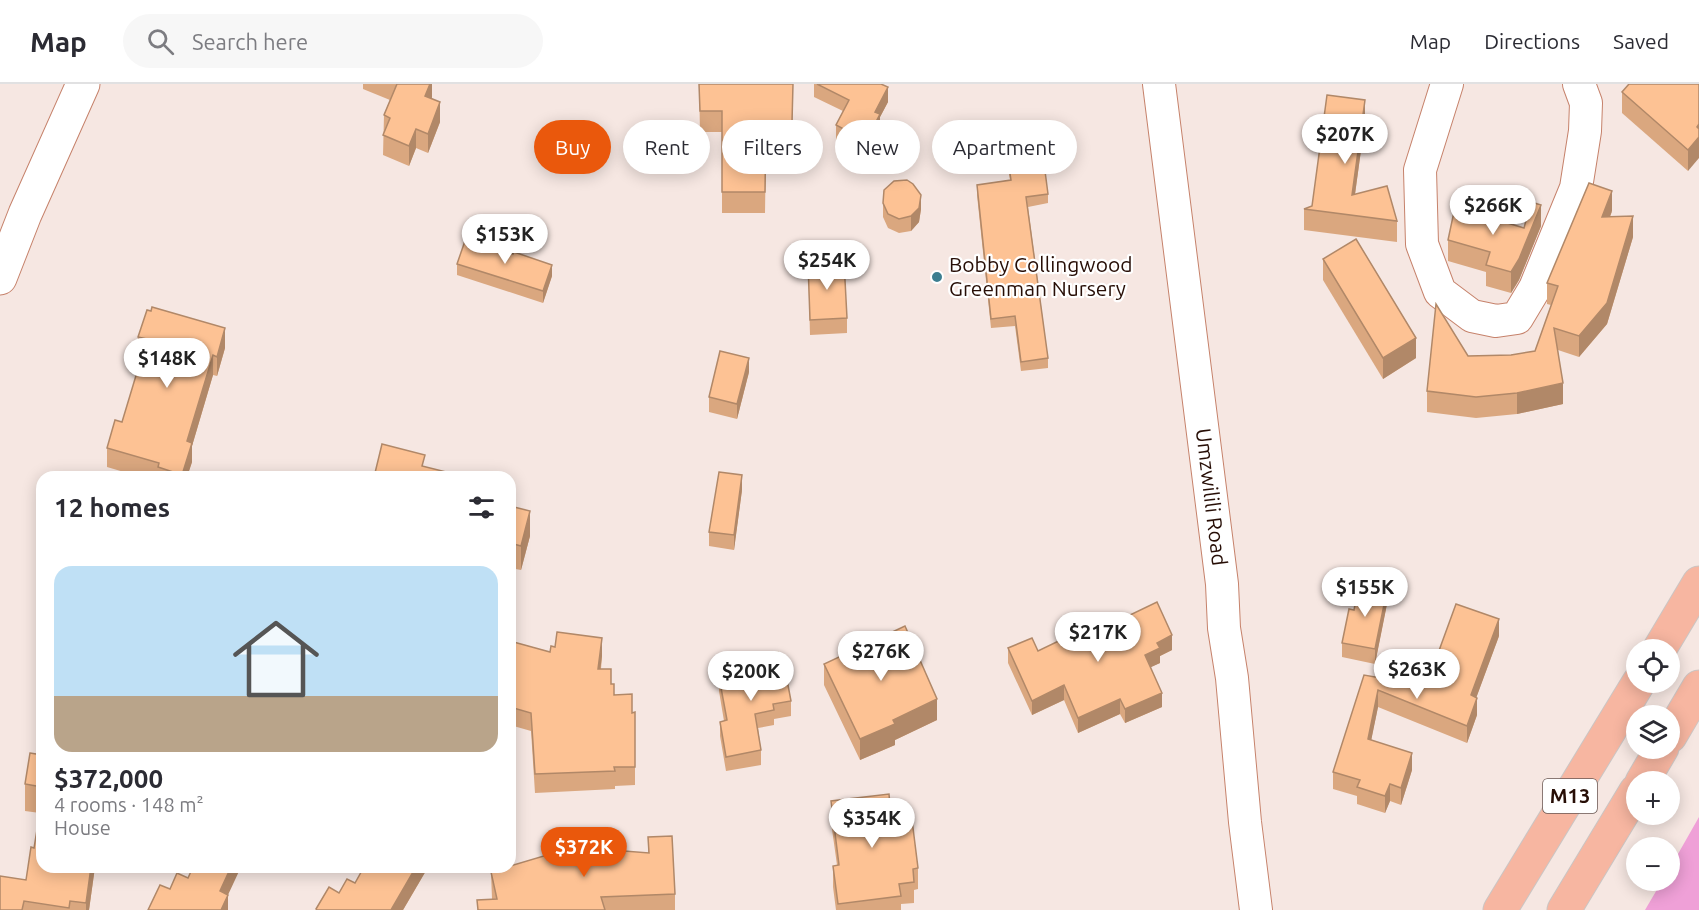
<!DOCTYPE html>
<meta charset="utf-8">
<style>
body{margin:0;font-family:Ubuntu,sans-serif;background:#f7f7f7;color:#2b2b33;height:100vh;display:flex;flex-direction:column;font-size:22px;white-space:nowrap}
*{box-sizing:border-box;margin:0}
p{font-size:20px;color:#7c7c81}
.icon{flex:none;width:33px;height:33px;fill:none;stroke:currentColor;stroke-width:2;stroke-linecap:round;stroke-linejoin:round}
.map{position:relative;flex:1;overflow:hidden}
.drawer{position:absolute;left:36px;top:387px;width:480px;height:402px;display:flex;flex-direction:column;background:#fff;border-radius:18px;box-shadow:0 3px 15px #0003}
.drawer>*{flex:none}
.banner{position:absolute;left:534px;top:36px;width:570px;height:54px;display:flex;gap:12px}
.fabs{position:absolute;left:1626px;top:555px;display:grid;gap:12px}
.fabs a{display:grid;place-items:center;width:54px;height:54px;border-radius:50%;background:#fff;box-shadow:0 3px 15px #0003;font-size:30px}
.price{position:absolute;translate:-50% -51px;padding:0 14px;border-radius:21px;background:#fff;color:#222;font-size:20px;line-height:39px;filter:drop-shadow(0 2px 3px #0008)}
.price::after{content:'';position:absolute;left:50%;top:36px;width:18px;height:14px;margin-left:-9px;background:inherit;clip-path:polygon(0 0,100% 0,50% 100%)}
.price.selected{background:#ea580c;color:#fff}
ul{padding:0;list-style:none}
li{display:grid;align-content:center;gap:12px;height:318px;padding:0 18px}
li span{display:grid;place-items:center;height:186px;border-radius:18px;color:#555}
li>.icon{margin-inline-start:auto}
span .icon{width:108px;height:108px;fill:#fffc;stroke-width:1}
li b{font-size:26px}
h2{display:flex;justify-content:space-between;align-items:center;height:72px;padding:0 18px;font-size:26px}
.pill{padding:0 21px;border-radius:27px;background:#fff;box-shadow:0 3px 15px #0003;font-size:21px;line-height:54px}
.pill.selected{background:#ea580c;color:#fff}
header{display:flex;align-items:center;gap:36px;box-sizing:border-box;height:84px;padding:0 30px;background:#fff;border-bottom:2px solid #e1e1e2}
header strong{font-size:28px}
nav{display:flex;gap:33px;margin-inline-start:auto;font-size:21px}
.search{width:420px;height:54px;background:#f7f7f7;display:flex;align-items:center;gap:15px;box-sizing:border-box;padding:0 21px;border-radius:33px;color:#7c7c81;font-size:22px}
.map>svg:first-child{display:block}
.green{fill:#efa0d7}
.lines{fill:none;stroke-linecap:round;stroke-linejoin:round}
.street-casing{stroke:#c6826b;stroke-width:34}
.secondary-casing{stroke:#c6826b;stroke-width:35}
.highway-casing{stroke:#cbc5c3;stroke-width:35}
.street{stroke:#fff;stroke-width:32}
.secondary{stroke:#fff;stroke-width:33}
.highway{stroke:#f7b6a1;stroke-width:33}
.wall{fill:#daa77f}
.shaded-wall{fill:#b18868}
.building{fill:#fdc294;stroke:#b18868;stroke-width:1.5}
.poi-dot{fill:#3c7e90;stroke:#fff;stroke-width:2}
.labels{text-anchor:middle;stroke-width:4.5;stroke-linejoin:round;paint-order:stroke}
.shield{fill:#fff;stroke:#685651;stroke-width:1.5}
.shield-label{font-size:20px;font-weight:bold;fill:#270e06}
.poi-label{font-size:21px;fill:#270e06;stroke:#fff;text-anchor:start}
.street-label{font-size:21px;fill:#270e06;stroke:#fff}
</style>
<header>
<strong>Map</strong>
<div class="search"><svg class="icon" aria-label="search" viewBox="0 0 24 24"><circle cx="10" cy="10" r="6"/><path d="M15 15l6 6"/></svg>Search here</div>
<nav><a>Map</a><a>Directions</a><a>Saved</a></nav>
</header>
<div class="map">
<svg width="1699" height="826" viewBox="0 0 1699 826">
<rect width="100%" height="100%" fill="#f6e7e2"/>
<path class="green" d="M1699,733v93h-54l17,-29 8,-1v-12z"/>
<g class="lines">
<defs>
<g id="street">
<path d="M1159,0l63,500 2,44 8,50 13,144 11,88"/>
<path d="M1447,0l-27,86 2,74 18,48 32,24 24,5 21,-3 18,-30 41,-100 9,-57 1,-28 -7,-19"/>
</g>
<path id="secondary" d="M0,194l25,-64 58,-130"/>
<g id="highway">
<path d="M1659,566l40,-67"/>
<path d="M1670,652l29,-49"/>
<path d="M1642,698l20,-34"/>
<path d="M1500,826l139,-228"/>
<path d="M1564,826l72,-119"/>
</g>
</defs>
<use href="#street" class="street-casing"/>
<use href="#secondary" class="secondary-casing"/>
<use href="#highway" class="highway-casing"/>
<use href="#street" class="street"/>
<use href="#secondary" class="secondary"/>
<use href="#highway" class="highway"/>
</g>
<g class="wall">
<path d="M363,0h69v15l8,23 -12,31 -12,-5 -7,18 -26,-11 1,-40 6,-15 -27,-11z"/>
<path d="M699,0h94l-1,59h-26l-1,70h-43v-81h-22z"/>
<path d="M814,0h67l7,18 -8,15v12l-14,27 -30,-16v-15l7,-14 -29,-14z"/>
<path d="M1699,0l-11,87 -66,-58v-21z"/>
<path d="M1365,37l-10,73 42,27v21l-93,-12v-21l8,-3z"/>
<path d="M1007,69l41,41v9l-20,4 20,151v10l-27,3 -6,-45 -24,2 -14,-133v-10l33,-5 -3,-17z"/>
<path d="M883,119l38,6 -2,13 -8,9 -12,2 -11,-5 -5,-11z"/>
<path d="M1612,127l-2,6 23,20 -26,87 -28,33 -21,-7 5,54 -46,10 -41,4 -49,-6v-21l41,-35 43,-1 24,-4 16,-46 -4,-1v-21z"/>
<path d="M1541,142l-22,54 -8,13 -25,-7v-14l-38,-11v-21l76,-12z"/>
<path d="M1323,175l93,99 -33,21 -60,-99z"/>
<path d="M808,179l39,55v15l-37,2z"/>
<path d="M457,180l95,12 -9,27 -86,-28z"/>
<path d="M138,253l87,11 -8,28 -4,-1 -21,71v16l-5,15h-46l-34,-10v-19l15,-26 20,-65 -4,-1z"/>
<path d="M749,288l-12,47 -28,-7v-15z"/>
<path d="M742,406l-8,60 -25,-4v-14z"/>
<path d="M510,422l20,30 -9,34 -11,-2z"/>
<path d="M1387,520l-12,60 -33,-7v-14l12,-33z"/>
<path d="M1499,552l-23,62 1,17 -10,28 -89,-36 -7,33 41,30 -11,35 -11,-4 -5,12 -28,-9v-8l-24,-7v-17l42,-95 54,1z"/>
<path d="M510,557l40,11 52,4 -1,13 10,15 3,11 18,18 3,-1v73l-20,1v3l-80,4 -4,-62 -21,-6z"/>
<path d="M1008,564l30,3 134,-1 -12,6v7l-10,4 12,40 -37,16 -5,-9 -42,19 -14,-33 -32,15 -24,-52z"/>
<path d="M753,573l28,8 10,36v15l-17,3v6l-16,3 3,22v15l-35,6 -6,-35v-14l4,-1 -5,-30v-14l34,-6z"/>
<path d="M824,580l113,56 -42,20v5l-35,15 -36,-75z"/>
<path d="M42,671v112h53l-6,43h-89l26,-30 8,-32 6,-35 -15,-2v-27z"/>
<path d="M831,717l59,4 17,15 11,48v21l-4,1v13l-13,1v6h-65l-3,-23v-21l4,-1 -6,-43z"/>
<path d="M648,753l27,57v16h-198l15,-11 -1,-27 157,-19z"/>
<path d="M364,783h71l-3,5 -5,-3 -24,41h-87l23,-17 16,-10z"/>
</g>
<g class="shaded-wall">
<path d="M430,0h2v13l-7,19v-20z"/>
<path d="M888,3v15l-8,15v12l-14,27v-15l9,-29z"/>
<path d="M1365,16v21l-13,95v-21z"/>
<path d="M440,18v20l-12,31v-19z"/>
<path d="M1699,40v34l-11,13v-21l9,-23z"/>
<path d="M416,45v19l-7,18v-20z"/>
<path d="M1612,107v20l-10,27v-21z"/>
<path d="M921,111v14l-2,13 -8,9v-15z"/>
<path d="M1541,121v21l-22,54 -8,13v-21z"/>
<path d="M1633,132v21l-26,87 -28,33v-21z"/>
<path d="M552,181v11l-9,27v-12z"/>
<path d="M225,244v20l-8,28v-19z"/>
<path d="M1416,254v20l-33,21v-21z"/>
<path d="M213,271v20l-21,71v16l-5,15h-5l5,-36z"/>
<path d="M749,274v14l-12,47v-15z"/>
<path d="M1563,299v21l-46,10v-21z"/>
<path d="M742,391v15l-8,60v-15z"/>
<path d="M530,427v25l-9,34v-24z"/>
<path d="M1387,506v14l-12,60v-15z"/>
<path d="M1499,535v17l-28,76v-17z"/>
<path d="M1172,551v15l-12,6v7l-15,7v-15l12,-12z"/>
<path d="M602,554v18l-4,31v-18z"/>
<path d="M1064,601v15l-32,15v-14z"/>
<path d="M1378,606v17l-10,49v-17z"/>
<path d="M1162,609v14l-37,16v-14z"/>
<path d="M1477,614v17l-10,28v-17z"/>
<path d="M937,615v21l-42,20v5l-35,15v-21l33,-19z"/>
<path d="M1120,615v15l-42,19v-15z"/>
<path d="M1412,669v17l-11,35v-17z"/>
<path d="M1390,700v17l-5,12v-17z"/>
<path d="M91,783h4l-6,43h-3v-7z"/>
<path d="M231,783h10l-20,43 7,-15v15h-8v-19z"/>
<path d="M416,783h11v2l-24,41h-12z"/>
</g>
<g class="building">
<path d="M397,0h33l-5,12 15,6 -12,32 -12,-5 -7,17 -26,-11 7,-17 -6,-3z"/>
<path d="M699,0h94l-1,38h-26l-1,70h-43v-81h-22z"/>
<path d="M817,0h64l7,3 -13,25 5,2 -14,27 -30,-16 13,-25z"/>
<path d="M1629,0h70v40l-2,3 2,2v8l-11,13 -66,-58z"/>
<path d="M1327,11l38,5 -13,95 35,-9 10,35 -93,-12 8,-3z"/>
<path d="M1042,64l6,46 -22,3 22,161 -27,4 -6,-46 -24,3 -14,-134 34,-5 -4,-27z"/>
<path d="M907,96l6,4 8,11 -2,13 -8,8 -12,3 -11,-5 -5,-11 1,-13 10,-9z"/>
<path d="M1589,99l23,8 -10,26 31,-1 -26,87 -28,33 -25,-8 9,55 -46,10 -41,4 -49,-6 9,-87 32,52 43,-1 24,-4 23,-65 -11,-3z"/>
<path d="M1531,118l10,3 -22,54 -8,13 -25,-7 4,-13 -42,-12 7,-33 69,21z"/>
<path d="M466,154l47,16 1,-2 38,13 -9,26 -86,-27z"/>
<path d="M1356,155l60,99 -33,20 -60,-99z"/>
<path d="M844,177l3,57 -37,2 -2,-57z"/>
<path d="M152,223l73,21 -8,29 -4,-2 -26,86 5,2 -10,32 -24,-8 1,-4 -52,-15 8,-28 7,2 25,-83 -9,-2 9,-27 4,1z"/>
<path d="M720,267l29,7 -12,46 -28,-7z"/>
<path d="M382,360l43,11 -3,11 44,11h-92z"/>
<path d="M719,388l23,3 -8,60 -25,-3z"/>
<path d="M510,422l20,5 -9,35 -11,-3z"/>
<path d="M1359,500l28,6 -12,59 -33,-6 7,-34 5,1z"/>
<path d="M1157,518l15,33 -15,8 3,5 -15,7 17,38 -37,16 -5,-10 -42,19 -14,-33 -32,16 -24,-53 24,-10 6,13 33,-16 3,7z"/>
<path d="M1456,520l43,15 -28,76 6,3 -10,28 -89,-36 -10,49 44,14 -11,35 -11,-4 -5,12 -28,-9 3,-7 -27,-8 31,-97 11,2 24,-8 30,9z"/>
<path d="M905,542l32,73 -44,21 2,4 -35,15 -36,-75z"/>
<path d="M557,548l45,6 -4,31h13v15h3v11l18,-1v19l3,-1v55h-21l1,4 -80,3 -4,-61 -21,-6v-66l40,11 1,-6 4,1z"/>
<path d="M778,568l3,13 3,-1 7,37 -18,3 1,6 -19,4 6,36 -35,7 -6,-35 7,-2 -8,-43 36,-6 -2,-14z"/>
<path d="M30,669l12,2v32l-17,-3z"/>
<path d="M889,710l1,11 15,-2 2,17h5l6,48 -5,1 1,13 -15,2 2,12 -63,8 -5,-38 6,-1 -8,-64z"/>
<path d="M42,715v68h49l-5,36 -16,-2 -1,7 -45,-7 -2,9h-22v-34l26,4 5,-33 3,1z"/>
<path d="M672,752l3,58 -74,3 4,13h-127l-1,-10 20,-1 -6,-27 16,-5h3v-1l64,-19 75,6 -1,-16z"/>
<path d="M193,783h38l-11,24 8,4 -7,15h-73l12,-25 10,4 7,-16 11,5z"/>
<path d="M364,783h52l-25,43h-74l-1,-1 13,-22 10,6 8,-14 8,4z"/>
</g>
<circle class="poi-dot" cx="937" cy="193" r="6"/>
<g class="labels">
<rect class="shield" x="1543" y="695" width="54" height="34" rx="4.5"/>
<g class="shield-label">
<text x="1570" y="719">M13</text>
</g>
<g class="poi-label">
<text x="949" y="188">Bobby Collingwood<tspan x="949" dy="24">Greenman Nursery</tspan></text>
</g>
<g class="street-label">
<text transform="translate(1211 413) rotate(83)" y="7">Umzwilili Road</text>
</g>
</g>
</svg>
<div class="fabs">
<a><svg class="icon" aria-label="locate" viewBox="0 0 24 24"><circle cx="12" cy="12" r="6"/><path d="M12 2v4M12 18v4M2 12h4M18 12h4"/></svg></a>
<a><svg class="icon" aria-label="layers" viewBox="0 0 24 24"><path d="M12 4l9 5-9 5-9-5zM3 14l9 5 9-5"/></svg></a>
<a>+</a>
<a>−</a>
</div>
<b class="price" style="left:1345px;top:81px">$207K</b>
<b class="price" style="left:1493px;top:152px">$266K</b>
<b class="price" style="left:505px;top:181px">$153K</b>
<b class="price" style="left:827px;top:207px">$254K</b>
<b class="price" style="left:167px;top:305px">$148K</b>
<b class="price" style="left:1365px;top:534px">$155K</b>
<b class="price" style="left:1098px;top:579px">$217K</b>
<b class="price" style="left:881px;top:598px">$276K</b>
<b class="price" style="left:1417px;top:616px">$263K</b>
<b class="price" style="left:751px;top:618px">$200K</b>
<b class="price" style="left:872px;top:765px">$354K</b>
<b class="price selected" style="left:584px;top:794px">$372K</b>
<div class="banner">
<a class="pill selected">Buy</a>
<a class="pill">Rent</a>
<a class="pill">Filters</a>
<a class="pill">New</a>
<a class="pill">Apartment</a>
</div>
<section class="drawer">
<h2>12 homes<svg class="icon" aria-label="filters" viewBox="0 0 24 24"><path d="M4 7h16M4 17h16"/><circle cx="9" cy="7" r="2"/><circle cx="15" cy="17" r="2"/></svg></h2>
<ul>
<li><span style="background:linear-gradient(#bfe0f5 70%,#b9a48a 0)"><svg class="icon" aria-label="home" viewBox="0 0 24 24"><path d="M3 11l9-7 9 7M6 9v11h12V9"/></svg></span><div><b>$372,000</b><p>4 rooms · 148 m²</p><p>House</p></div></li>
</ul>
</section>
</div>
